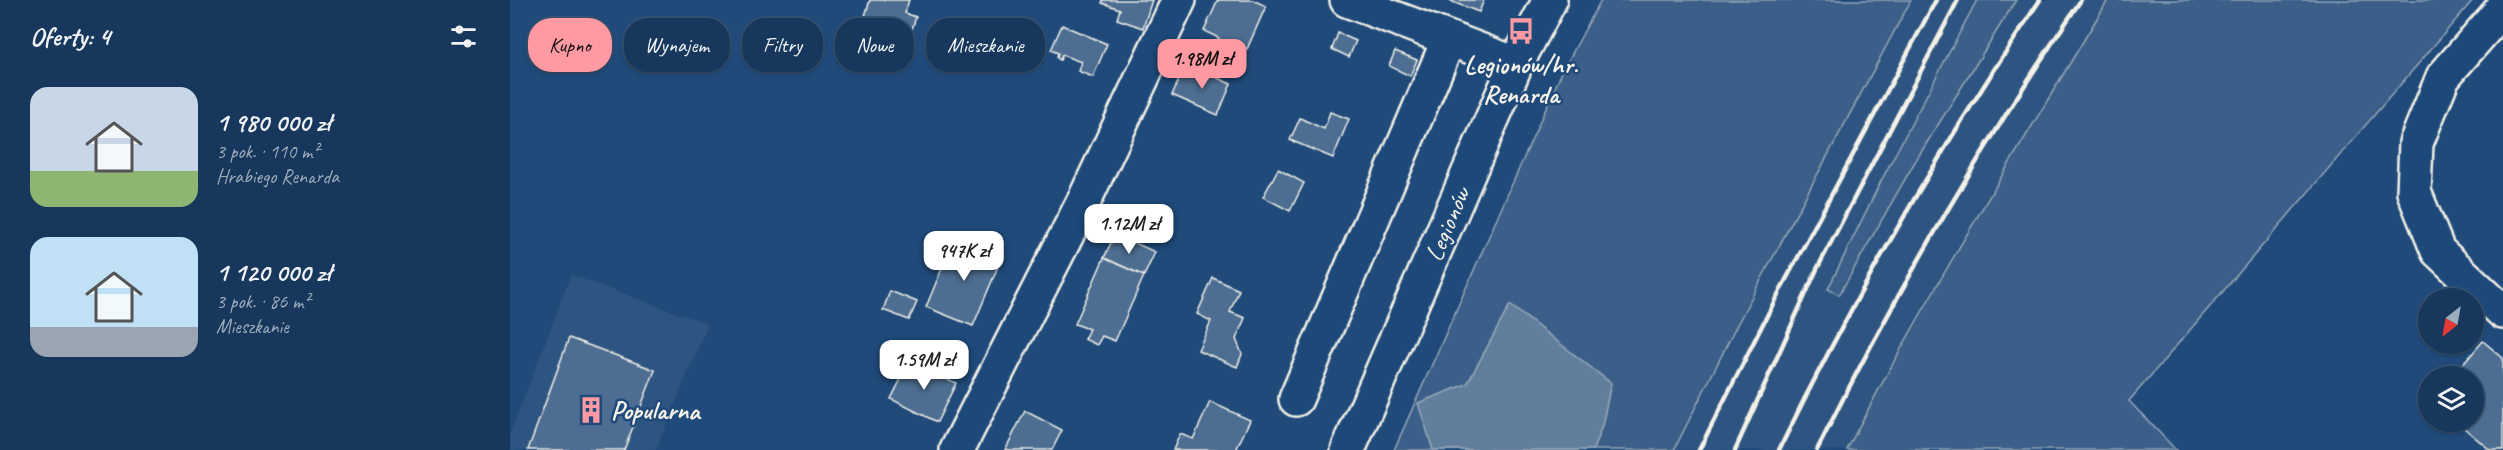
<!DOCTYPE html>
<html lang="pl">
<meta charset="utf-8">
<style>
body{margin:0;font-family:Caveat,sans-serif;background:#203f62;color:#f1f3f6;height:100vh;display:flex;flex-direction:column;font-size:22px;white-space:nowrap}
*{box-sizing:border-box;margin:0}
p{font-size:20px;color:#9eacbb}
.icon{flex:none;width:33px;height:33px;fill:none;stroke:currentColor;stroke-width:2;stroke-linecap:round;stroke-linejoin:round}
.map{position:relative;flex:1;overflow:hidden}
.drawer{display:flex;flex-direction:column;background:#17385c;width:510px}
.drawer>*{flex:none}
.banner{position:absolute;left:18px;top:18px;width:570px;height:54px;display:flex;gap:12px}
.needle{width:39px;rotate:211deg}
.controls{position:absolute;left:1908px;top:288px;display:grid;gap:12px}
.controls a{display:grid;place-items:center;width:66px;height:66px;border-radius:50%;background:#17385c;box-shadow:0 2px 4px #0004,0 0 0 2px #365272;font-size:30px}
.price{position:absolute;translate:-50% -51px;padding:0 14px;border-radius:12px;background:#fff;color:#222;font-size:20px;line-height:39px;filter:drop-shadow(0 2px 3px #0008)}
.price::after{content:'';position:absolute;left:50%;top:36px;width:18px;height:14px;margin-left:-9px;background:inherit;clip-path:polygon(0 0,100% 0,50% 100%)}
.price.active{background:#ff9aa2;color:#111}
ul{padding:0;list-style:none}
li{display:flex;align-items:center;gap:18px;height:150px;padding:0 30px}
li span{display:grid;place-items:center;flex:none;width:168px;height:120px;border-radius:18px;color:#555}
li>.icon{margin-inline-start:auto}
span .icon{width:72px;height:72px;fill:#fffc;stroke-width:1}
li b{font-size:26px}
h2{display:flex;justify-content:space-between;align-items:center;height:72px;padding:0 30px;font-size:26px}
.tag{padding:0 21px;border-radius:24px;background:#17385c;box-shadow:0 2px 4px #0004,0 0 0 2px #365272;font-size:21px;line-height:54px}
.tag.active{background:#ff9aa2;color:#111}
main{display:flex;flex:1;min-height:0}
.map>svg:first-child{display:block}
.built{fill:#2d5581}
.green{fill:#3a5f88;stroke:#97a8b8;stroke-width:1.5}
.water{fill:#627e9d;stroke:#9cacbb;stroke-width:1.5}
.building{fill:#4d6e92;stroke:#f4f1e8;stroke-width:1.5}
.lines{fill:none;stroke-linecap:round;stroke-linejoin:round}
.minor-casing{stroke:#f4f1e8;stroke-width:38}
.minor{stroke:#1f4a7a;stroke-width:33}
.rail{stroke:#f4f1e8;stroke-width:4.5}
.labels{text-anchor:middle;stroke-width:5;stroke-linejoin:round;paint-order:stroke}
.poi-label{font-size:26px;font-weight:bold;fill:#f4f1e8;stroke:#1f4a7a}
.street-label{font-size:26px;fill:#f4f1e8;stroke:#1f4a7a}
</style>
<main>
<section class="drawer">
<h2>Oferty: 4<svg class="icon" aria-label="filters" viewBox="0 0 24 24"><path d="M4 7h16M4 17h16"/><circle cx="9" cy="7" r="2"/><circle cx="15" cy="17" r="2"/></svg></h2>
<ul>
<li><span style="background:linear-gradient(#c9d6e8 70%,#8fb573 0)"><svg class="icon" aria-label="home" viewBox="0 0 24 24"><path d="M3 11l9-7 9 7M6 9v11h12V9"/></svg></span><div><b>1 980 000 zł</b><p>3 pok. · 110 m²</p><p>Hrabiego Renarda</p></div></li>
<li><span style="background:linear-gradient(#bfe0f5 75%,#9aa5b1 0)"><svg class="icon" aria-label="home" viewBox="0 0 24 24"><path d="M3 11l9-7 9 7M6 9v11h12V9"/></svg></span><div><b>1 120 000 zł</b><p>3 pok. · 86 m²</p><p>Mieszkanie</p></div></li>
</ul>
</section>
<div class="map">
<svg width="1993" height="450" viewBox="0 0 1993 450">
<rect width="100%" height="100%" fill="#1f4a7a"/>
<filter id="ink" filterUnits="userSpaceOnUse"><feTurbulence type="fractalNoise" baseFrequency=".0167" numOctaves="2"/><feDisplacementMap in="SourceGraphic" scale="12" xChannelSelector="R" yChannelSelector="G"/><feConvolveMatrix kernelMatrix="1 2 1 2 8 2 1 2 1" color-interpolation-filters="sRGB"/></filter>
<g filter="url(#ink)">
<g class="built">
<path d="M1401,0h66l-96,181 -53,107 11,7 77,-135 100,-160h92l-155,255 -35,60 -71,135h-173l67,-133z"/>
<path d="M61,275l137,49 -52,126h-146v-16z"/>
</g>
<g class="green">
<path d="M1091,0h310l-170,317 -67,133h-280l168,-378z"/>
<path d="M1467,0h39l-100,160 -77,135 -11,-6 53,-108z"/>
<path d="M1598,0h365l-344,401 47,49h-329c79,-155 172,-301 261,-450z"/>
</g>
<path class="water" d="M1000,305l101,78 -9,43 -9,24h-160l-15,-47 49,-19z"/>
<g class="building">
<path d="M360,0h39l-4,13 11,4 -11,34 -46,-16z"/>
<path d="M593,0h49l-9,28 -26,-9 3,-10 -18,-6z"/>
<path d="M708,0h35l13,6 -19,43 -14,-5 -4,9 -14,-6 4,-9 -15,-7z"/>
<path d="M937,0h37l-5,12z"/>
<path d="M552,25l45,19 -14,33 -15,-6 3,-9 -19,-7 -2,5 -3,-2 1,-5 -7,-3z"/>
<path d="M828,33l18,8 -7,16 -17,-8z"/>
<path d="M885,51l22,9 -7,16 -21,-10z"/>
<path d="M676,64l45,20 -13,31 -46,-20z"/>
<path d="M820,112l19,7 -16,39 -43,-18 10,-22 24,11z"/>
<path d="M768,169l26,14 -14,28 -27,-14z"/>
<path d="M605,234l40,18 -11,24 -40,-18z"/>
<path d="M445,237l47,20 -29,69 -47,-19z"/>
<path d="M594,258l40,18 -29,65 -13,-5 -5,9 -13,-6 5,-10 -14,-5z"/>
<path d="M703,278l26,12 -9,22 15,6 -9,21 6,15 -5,13 -39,-17 13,-29 -14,-7z"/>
<path d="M380,291l27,11 -8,18 -26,-10z"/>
<path d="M59,338l86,32 -31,80h-96z"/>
<path d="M1973,341l20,17v92h-13l-33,-28h17v-46h-21z"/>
<path d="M400,361l46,22 -19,39 -46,-23z"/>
<path d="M700,402l40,18 -14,30h-63l7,-16 13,5z"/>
<path d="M515,411l37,19 -10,20h-47z"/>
</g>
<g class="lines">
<defs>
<g id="minor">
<path d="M837,0l169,64"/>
<path d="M1993,8l-60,69 -27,66 -2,49 24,59 65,61"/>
<path d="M786,399l153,-360"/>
<path d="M447,450l127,-249 95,-201"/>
<path d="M838,450l168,-386 34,-64"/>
</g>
</defs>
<use href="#minor" class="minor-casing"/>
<use href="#minor" class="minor"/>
<g class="rail">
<path d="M1189,450l76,-150 161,-300"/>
<path d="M1225,450l82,-181 141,-269"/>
<path d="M1269,450c76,-156 164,-306 261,-450"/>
<path d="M1307,450c78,-156 166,-306 264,-450"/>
</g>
</g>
</g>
<defs>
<symbol id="bus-bare" viewBox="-9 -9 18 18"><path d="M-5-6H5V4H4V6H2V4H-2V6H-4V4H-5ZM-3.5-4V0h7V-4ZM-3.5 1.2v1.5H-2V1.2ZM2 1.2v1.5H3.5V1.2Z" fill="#ff9aa2" stroke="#1f4a7a" stroke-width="2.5" paint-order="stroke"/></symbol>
<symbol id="building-bare" viewBox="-9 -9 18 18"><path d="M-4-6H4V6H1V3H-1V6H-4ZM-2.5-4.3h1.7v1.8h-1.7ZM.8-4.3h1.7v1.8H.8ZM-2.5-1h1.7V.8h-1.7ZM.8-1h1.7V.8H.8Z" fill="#ff9aa2" stroke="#1f4a7a" stroke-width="2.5" paint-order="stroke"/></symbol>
</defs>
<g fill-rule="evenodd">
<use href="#bus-bare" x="992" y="12" width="38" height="38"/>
<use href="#building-bare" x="62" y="391" width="38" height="38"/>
</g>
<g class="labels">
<g class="poi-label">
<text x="1011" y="73">Legionów/hr.<tspan x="1011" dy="30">Renarda</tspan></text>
<text x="101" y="419" text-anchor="start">Popularna</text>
</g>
<g class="street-label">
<text transform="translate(937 224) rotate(-67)" y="9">Legionów</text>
</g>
</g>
</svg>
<div class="controls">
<a><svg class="needle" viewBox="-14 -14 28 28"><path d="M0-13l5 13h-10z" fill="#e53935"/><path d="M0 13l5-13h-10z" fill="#9eacbb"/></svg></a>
<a><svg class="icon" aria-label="layers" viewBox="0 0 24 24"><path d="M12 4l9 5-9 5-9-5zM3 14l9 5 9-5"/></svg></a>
</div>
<b class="price active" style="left:692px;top:90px">1.98M zł</b>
<b class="price" style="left:619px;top:255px">1.12M zł</b>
<b class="price" style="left:454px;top:282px">947K zł</b>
<b class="price" style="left:414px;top:391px">1.59M zł</b>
<div class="banner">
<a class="tag active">Kupno</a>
<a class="tag">Wynajem</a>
<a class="tag">Filtry</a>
<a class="tag">Nowe</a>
<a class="tag">Mieszkanie</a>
</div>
</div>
</main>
